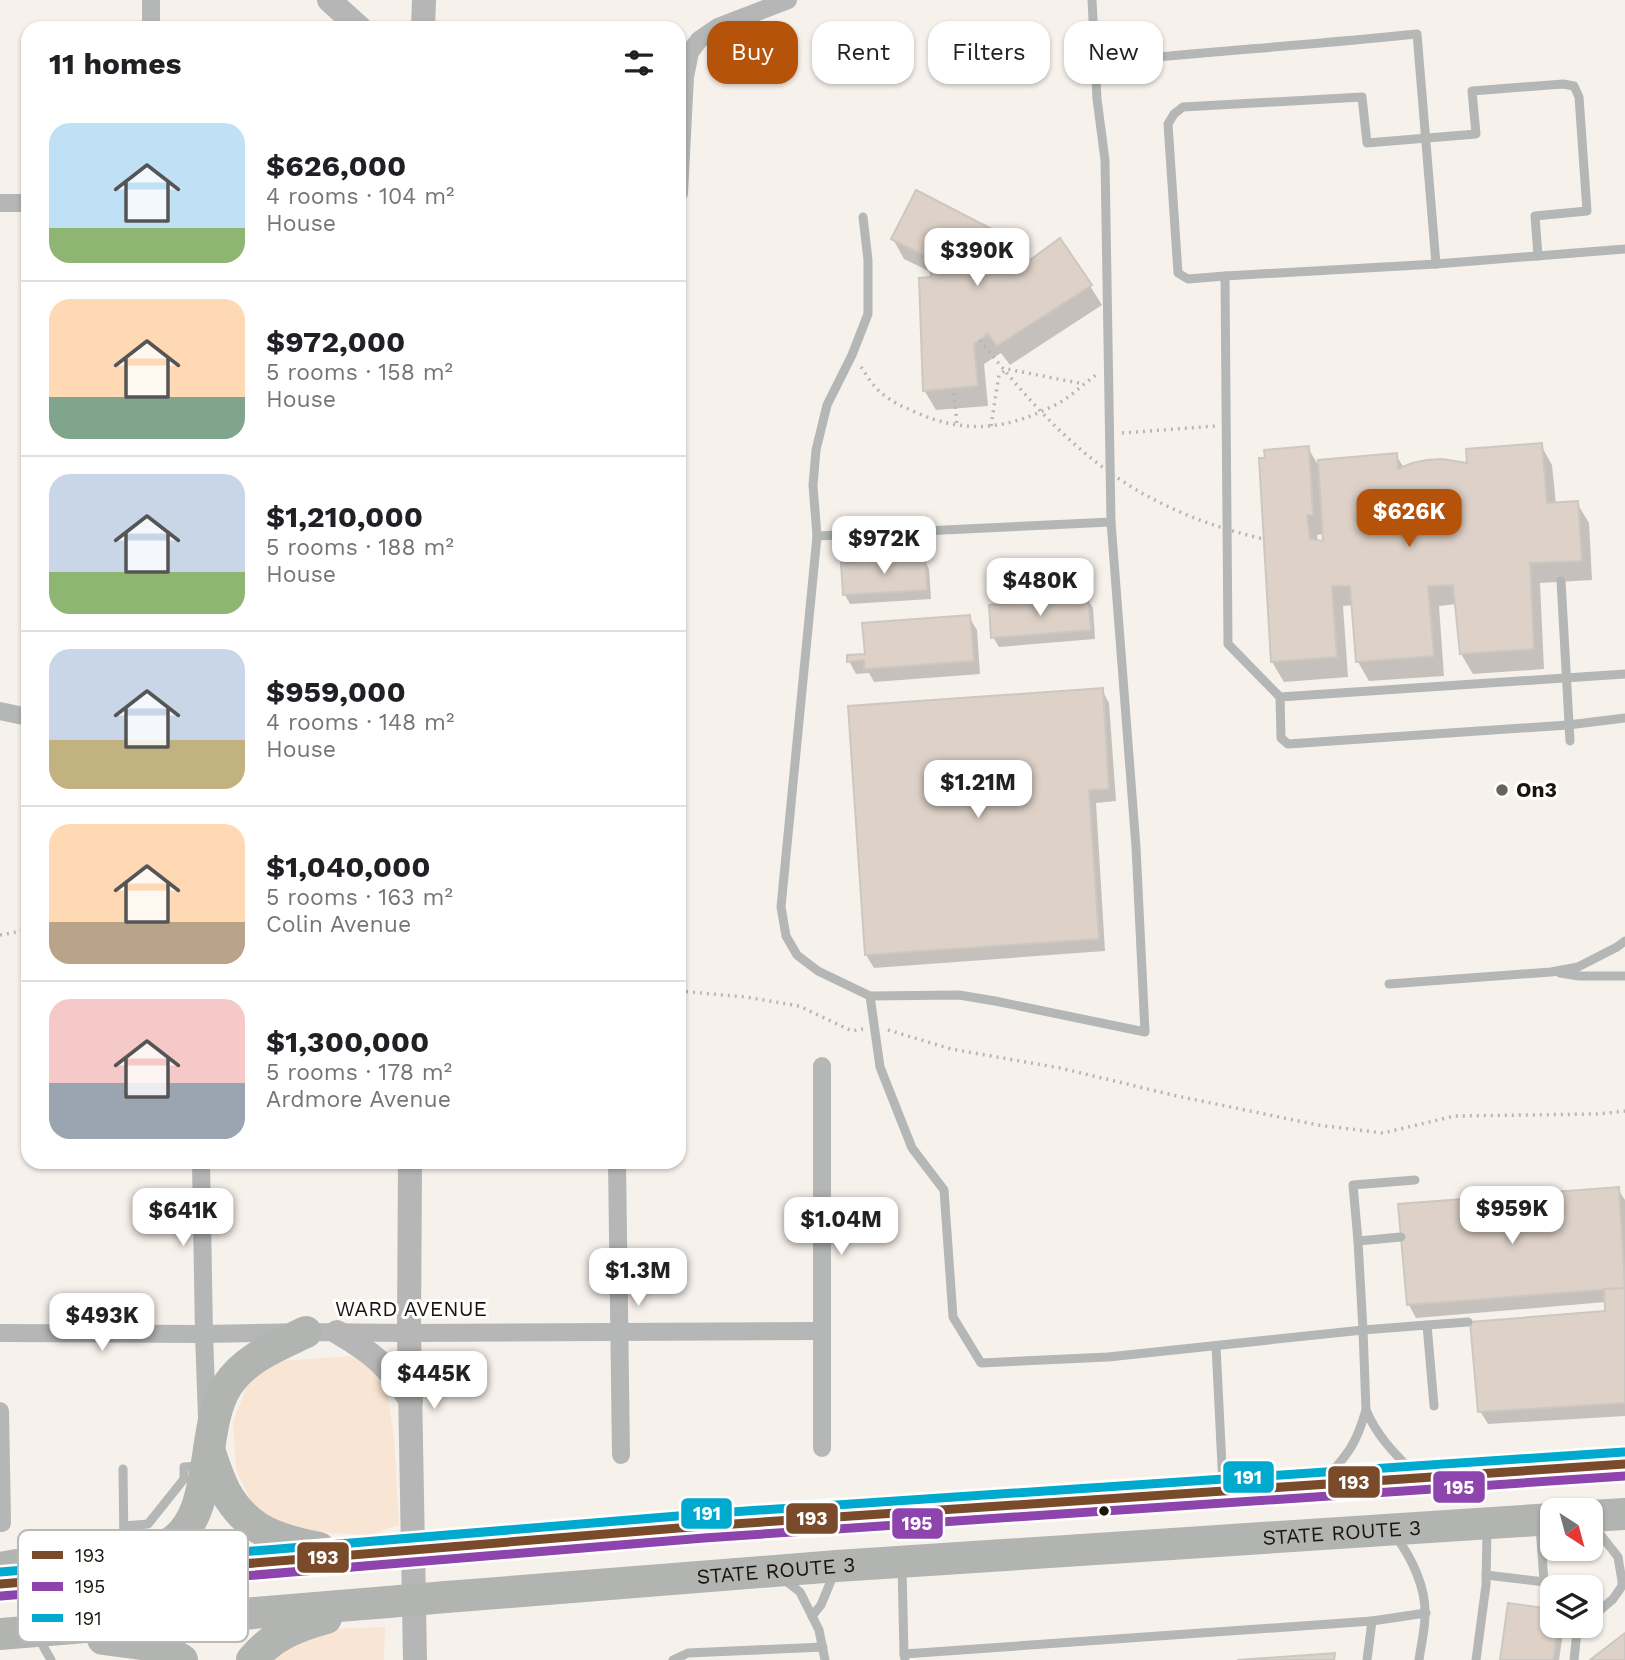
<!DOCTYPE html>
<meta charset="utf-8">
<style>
body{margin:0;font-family:"Work Sans",sans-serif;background:#f2f2f2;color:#202124;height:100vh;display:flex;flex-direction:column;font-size:26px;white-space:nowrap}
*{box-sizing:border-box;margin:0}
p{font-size:23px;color:#757577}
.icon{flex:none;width:38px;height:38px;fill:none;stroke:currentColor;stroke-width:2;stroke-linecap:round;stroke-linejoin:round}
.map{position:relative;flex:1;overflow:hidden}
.side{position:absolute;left:21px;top:21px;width:665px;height:1148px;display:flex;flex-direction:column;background:#fff;border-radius:21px;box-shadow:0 2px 5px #0004}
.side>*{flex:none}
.banner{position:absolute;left:707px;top:21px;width:665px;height:63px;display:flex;gap:14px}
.needle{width:46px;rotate:144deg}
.tools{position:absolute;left:1540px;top:1498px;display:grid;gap:14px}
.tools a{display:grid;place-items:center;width:63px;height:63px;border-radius:14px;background:#fff;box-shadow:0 2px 5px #0004;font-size:35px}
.price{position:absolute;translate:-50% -60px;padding:0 16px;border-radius:14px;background:#fff;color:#222;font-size:23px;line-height:46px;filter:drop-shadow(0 2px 4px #0008)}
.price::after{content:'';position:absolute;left:50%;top:42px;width:21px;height:16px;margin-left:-10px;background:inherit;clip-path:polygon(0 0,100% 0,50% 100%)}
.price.on{background:#b45309;color:#fff}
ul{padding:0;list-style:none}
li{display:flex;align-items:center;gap:21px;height:175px;padding:0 28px}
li+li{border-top:2px solid #e0e0e0}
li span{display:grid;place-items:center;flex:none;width:196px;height:140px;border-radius:21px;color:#555}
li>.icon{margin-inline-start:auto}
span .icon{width:84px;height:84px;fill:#fffc;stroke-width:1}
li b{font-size:30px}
h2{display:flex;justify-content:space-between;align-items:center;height:84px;padding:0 28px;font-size:30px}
.tag{padding:0 24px;border-radius:21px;background:#fff;box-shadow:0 2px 5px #0004;font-size:24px;line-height:63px}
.tag.on{background:#b45309;color:#fff}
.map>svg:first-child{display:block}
.green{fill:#f9e5d4}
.shadow{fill:#0003;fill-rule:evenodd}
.building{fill:#ded2c8;stroke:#cdc7c2;stroke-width:2}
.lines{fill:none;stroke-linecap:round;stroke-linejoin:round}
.path{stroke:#b6b6b5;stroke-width:3.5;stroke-dasharray:2 5;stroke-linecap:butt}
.lane{stroke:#b5b7b6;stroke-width:9}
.street{stroke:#b5b7b6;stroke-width:18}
.secondary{stroke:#b5b6b5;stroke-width:24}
.highway{stroke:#b2b4b2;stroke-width:32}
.path-bridge{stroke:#b6b6b5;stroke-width:3.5;stroke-dasharray:2 5;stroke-linecap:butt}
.highway-bridge{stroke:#b2b4b2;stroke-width:32}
.bus-1-casing{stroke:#fff;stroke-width:14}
.bus-2-casing{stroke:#fff;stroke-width:14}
.bus-3-casing{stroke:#fff;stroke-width:14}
.bus-1{stroke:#7a4b2a;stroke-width:9}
.bus-2{stroke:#8e44ad;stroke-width:9}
.bus-3{stroke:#00a9ce;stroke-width:9}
.poi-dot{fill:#68625c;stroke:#fff;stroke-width:2.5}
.bus-dot{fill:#1b150f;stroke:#fff;stroke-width:2.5}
.labels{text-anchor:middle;stroke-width:6;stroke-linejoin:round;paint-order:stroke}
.poi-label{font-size:21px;font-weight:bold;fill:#1b150f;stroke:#fff;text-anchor:start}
.street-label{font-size:21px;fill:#1b150f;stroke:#fff}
.key{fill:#fff;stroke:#bbb9b7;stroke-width:2}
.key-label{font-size:19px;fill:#1b150f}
.line-badge{stroke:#fff;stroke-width:2.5}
.badge-label{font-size:19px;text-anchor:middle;font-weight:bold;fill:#fff}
</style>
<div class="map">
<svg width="1625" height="1660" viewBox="0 0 1625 1660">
<rect width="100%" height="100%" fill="#f7f1ec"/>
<g class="green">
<path d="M355,1356l31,28 8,53 5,88 -29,10 -59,-3 -51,-13 -24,-49 -3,-48 15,-39 30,-22z"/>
<path d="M385,1627l-1,33h-118l32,-25 49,-7z"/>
</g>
<g class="shadow">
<path d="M893,239l123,4 12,21 62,22 12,19 -92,60 -9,-12 -17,11 4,42 -52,4 -12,-20 9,-117 -29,-14z"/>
<path d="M1541,445l11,20 4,39 21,-1 12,20 3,57 -52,3 4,86 -71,5 -12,-20 -4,-50 -18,2 5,70 -75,5 -11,-19 -5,-57 -10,1 5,71 -64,5 -12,-20 36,-214 12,20 76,-13 8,13 65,-3zM1324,534l1,9 -7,-1 -1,-7z"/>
<path d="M924,559l5,10 2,30 -81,5 -5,-9z"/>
<path d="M1087,599l6,9 2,31 -96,8 -6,-10z"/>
<path d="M969,617l8,13 3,44 -106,8 -5,-9 -13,1 -7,-13z"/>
<path d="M1102,690l7,13 7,98 -20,2 9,148 -231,17 -8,-13z"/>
<path d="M1618,1189l7,11v216l-137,8 -8,-13 127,-98 -1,-11 -190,16 -7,-13 -9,-99z"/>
<path d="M1510,1605l42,5v16h12l-5,34h-57z"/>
</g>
<g class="building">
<path d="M916,190l101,52 -6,13 15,8 34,-25 32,47 -95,61 -9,-12 -14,10 4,42 -55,5 -4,-113 12,-1 -1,-19 -39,-19z"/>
<path d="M1542,443l5,60 31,-2 4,60 -52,2 4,86 -74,5 -7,-69 -25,1 6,70 -78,6 -6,-76h-18l5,71 -66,5 -12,-204h6l-1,-8 45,-4 4,69h-6l3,24 13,2 -5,-81 79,-7 1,16 14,-6 15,-3 15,-1 25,4 -1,-14z"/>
<path d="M925,557l2,33 -84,5 -2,-32z"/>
<path d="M1088,597l3,33 -100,8 -2,-33z"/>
<path d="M970,615l4,46 -110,8v-9l-17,2v-7l18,-1 -3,-31z"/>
<path d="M1103,688l6,101 -20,1 10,149 -234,16 -17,-249z"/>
<path d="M1619,1187l6,101 -218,17 -9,-101z"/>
<path d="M1625,1288v115l-147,9 -8,-90 135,-11 -1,-22z"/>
<path d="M1508,1603l44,6v17h6l-5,34h-53z"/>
<path d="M1625,1633v27h-35z"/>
<path d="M1335,1653l-1,7h-97z"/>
</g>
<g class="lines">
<g class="path">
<path d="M861,367c5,7 10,16 16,22 10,10 23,17 36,22 52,24 94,19 144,-7 14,-7 26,-20 39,-29"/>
<path d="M954,393l3,32"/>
<path d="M991,426l8,-51 8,-6 77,15"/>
<path d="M1122,433l94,-7"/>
<path d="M0,935l28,-5"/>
<path d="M679,991l67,6 53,9 53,25 11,-2"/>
<path d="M888,1030l63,19 109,19 117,28 141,29 65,8 72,-17 142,-2 28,-3"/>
</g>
<g class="lane">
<path d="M1095,63c107,-11 215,-18 322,-29l19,230"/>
<path d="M863,217l5,43v54l-16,41 -25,50 -11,45 -3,35 4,51 294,-14"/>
<path d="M1538,256l-3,-40 52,-5 -8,-114 -5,-11 -11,-2 -91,7 4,43 -109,9 -5,-46 -179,10 -9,7 -6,10 10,149 10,6 37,-3 3,368 52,53 1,41 7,6 280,-19 57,-7"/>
<path d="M1225,276l211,-12 189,-15"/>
<path d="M817,536l-36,371 5,29 11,19 21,16 52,25 89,-1 36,6 150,31 -9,-185 -25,-325 -6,-362 -8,-61 -5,-99"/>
<path d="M1561,581l9,160"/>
<path d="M1280,697l345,-23"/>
<path d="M1560,973l19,3h46"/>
<path d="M1389,984l162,-12 27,-5 39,-20 8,-6"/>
<path d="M870,996l10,71 32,81 32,42 9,127 28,46 127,-6 255,-27 3,80"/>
<path d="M1415,1180l-62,5 5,56 5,89 64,-5 7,81"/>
<path d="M1358,1241l43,-4"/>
<path d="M1427,1325l41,-3"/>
<path d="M1216,1346l7,140"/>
<path d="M123,1469l1,79"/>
<path d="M1329,1475c21,-23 28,-34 37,-65 10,24 26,41 44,59"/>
<path d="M124,1526l24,-2 36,-45v-12l16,-1"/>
<path d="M1396,1537c16,21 30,51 29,78 0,15 -4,30 -6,45"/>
<path d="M902,1568l2,86"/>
<path d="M1486,1575l58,7 -4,-56"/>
<path d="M782,1578l18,14 19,38 6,30"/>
<path d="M812,1616l9,-11 14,-34"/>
<path d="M1591,1618l22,-19 9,-13v-5l-4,-24 -26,-33"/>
<path d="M1372,1621l54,-8"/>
<path d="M38,1637l13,23"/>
<path d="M673,1660l15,-7 135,-6"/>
<path d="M905,1660l-1,-6 468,-33 -5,39"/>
<path d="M1476,1660l10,-75 1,-56"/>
<path d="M1574,1660l3,-29 3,-5"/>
</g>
<g class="street">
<path d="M151,28v-28"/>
<path d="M679,193l6,-116 5,-25 9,-12 19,-13 70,-27"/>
<path d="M0,203h28"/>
<path d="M0,711l28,6"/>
<path d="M201,1162l3,172 3,83"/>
<path d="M617,1162l4,293"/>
<path d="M0,1333l204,1 102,-2 103,1 413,-2"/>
<path d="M0,1411l2,112"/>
<path d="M822,1448v-382"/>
</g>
<g class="secondary">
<path d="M329,0l31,28"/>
<path d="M423,28l1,-28"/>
<path d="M410,1162l-1,171 6,327"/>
<path d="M337,1332c36,21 51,34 74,69"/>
</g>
<g class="highway">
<path d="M209,1450c5,13 9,28 16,41 22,40 53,49 94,57"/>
<path d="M1591,1516l34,-2"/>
<path d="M446,1547l322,-26 857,-57"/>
<path d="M0,1568c33,-7 68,-9 101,-12 22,-2 43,-1 64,-10 53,-25 34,-117 62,-160 18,-28 50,-40 79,-54"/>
<path d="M117,1574l270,-22"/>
<path id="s1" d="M446,1597l391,-31 715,-47"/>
<path d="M0,1634l388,-32"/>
<path d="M103,1639l47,6 13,3 19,12"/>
<path d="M252,1660c19,-24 45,-34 74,-42"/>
</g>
<path class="path-bridge" d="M980,340c52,66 109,130 187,166 31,15 63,25 96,33"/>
<g class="highway-bridge">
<path d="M387,1552l59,-5"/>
<path d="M388,1602l58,-5"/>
</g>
<defs>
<path id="bus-1" d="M0,1584l703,-58 922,-62"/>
<path id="bus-2" d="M1,1596l703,-58 921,-62"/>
<path id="bus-3" d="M0,1572l702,-58 922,-62"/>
</defs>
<use href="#bus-1" class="bus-1-casing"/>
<use href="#bus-2" class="bus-2-casing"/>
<use href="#bus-3" class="bus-3-casing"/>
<use href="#bus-1" class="bus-1"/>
<use href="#bus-2" class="bus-2"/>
<use href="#bus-3" class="bus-3"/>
</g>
<circle class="poi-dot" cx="1502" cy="790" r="7"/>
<circle class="bus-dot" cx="1104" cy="1511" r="6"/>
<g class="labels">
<g class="poi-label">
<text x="1516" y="797">On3</text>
</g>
<g class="street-label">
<text x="411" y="1316">WARD AVENUE</text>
<text dy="7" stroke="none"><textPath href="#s1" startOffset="898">STATE ROUTE 3</textPath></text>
<text dy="7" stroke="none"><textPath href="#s1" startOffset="331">STATE ROUTE 3</textPath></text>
</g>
</g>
<rect x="18" y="1530" width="230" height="112" rx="10" class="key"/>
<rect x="32" y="1551" width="31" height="8" fill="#7a4b2a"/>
<rect x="32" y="1582" width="31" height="9" fill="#8e44ad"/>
<rect x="32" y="1614" width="31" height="8" fill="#00a9ce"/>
<g class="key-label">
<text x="75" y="1562">193</text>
<text x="75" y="1593">195</text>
<text x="75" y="1625">191</text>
</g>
<g class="line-badge">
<rect x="1222" y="1460" width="53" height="34" rx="7" fill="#00a9ce"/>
<rect x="1327" y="1465" width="54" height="34" rx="7" fill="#7a4b2a"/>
<rect x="1432" y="1470" width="54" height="34" rx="7" fill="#8e44ad"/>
<rect x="680" y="1497" width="53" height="33" rx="7" fill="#00a9ce"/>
<rect x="785" y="1502" width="54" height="33" rx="7" fill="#7a4b2a"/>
<rect x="891" y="1507" width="53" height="33" rx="7" fill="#8e44ad"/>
<rect x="296" y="1541" width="54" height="33" rx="7" fill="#7a4b2a"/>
</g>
<g class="badge-label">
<text x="1248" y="1484">191</text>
<text x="1354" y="1489">193</text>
<text x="1459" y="1494">195</text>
<text x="707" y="1520">191</text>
<text x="812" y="1525">193</text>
<text x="917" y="1530">195</text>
<text x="323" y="1564">193</text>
</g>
</svg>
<div class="tools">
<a><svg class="needle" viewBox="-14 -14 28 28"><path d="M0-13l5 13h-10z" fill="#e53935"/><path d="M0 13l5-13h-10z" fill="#757577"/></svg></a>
<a><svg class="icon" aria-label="layers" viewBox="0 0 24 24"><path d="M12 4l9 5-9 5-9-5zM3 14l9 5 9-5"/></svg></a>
</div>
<b class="price" style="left:977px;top:288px">$390K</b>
<b class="price on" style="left:1409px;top:549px">$626K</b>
<b class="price" style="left:884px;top:576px">$972K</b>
<b class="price" style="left:1040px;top:618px">$480K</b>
<b class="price" style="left:978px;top:820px">$1.21M</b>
<b class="price" style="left:1512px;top:1246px">$959K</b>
<b class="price" style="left:183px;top:1248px">$641K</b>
<b class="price" style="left:841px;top:1257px">$1.04M</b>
<b class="price" style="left:638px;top:1308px">$1.3M</b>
<b class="price" style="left:102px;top:1353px">$493K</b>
<b class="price" style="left:434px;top:1411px">$445K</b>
<div class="banner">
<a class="tag on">Buy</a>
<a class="tag">Rent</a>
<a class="tag">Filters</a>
<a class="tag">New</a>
</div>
<section class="side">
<h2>11 homes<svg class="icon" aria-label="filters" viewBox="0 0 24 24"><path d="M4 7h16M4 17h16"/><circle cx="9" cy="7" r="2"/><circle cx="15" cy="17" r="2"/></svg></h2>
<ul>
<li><span style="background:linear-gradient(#bfe0f5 75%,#8fb573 0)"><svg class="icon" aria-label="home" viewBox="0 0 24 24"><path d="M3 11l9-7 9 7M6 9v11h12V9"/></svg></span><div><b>$626,000</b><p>4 rooms · 104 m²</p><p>House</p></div></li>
<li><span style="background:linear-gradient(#ffd9b3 70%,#7fa58c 0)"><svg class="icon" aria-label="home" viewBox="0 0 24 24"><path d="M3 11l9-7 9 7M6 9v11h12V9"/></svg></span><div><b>$972,000</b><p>5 rooms · 158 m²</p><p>House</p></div></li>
<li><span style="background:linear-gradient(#c9d6e8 70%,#8fb573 0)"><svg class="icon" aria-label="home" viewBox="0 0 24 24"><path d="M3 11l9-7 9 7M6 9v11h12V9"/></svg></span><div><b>$1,210,000</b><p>5 rooms · 188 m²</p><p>House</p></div></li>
<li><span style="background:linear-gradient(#c9d6e8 65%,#c2b280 0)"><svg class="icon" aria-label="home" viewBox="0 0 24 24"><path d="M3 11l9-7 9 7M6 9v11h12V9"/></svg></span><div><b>$959,000</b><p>4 rooms · 148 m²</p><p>House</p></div></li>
<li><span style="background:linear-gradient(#ffd9b3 70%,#b9a48a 0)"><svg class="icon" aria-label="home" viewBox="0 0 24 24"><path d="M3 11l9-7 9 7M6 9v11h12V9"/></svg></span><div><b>$1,040,000</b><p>5 rooms · 163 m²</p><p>Colin Avenue</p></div></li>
<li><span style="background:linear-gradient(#f6c9c9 60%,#9aa5b1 0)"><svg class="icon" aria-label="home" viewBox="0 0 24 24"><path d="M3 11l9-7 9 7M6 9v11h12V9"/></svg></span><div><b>$1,300,000</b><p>5 rooms · 178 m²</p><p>Ardmore Avenue</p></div></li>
</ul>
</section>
</div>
